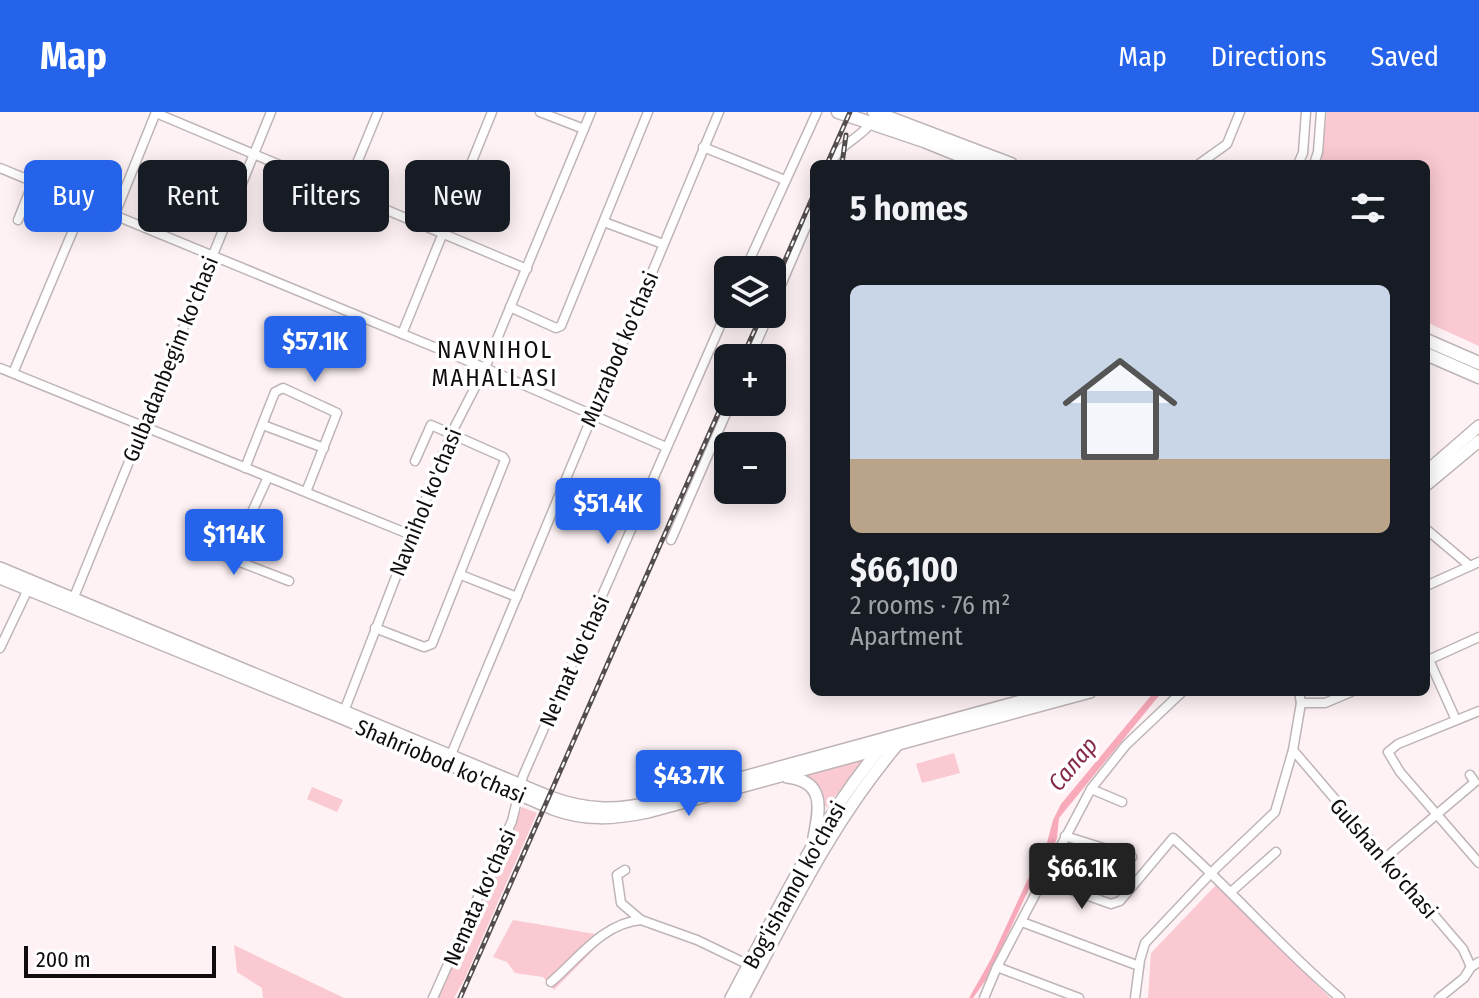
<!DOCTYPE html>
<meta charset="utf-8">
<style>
body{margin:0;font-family:"Fira Sans Condensed",sans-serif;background:#20242c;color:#f1f3f6;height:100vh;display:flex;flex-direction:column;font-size:30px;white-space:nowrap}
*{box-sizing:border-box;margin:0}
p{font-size:26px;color:#9ea1a6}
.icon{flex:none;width:44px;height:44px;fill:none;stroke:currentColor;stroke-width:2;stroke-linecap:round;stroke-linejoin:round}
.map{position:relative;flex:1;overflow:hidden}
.details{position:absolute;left:810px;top:48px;width:620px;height:536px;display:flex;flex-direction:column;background:#171b24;border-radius:12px;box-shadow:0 4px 20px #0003}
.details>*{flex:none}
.guide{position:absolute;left:24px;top:48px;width:666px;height:72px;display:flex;gap:16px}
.controls{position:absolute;left:714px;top:144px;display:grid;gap:16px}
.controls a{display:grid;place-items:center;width:72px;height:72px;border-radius:12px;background:#171b24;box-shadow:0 4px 20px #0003;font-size:40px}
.scale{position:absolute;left:24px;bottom:20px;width:192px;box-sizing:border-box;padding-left:8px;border:4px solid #110d0e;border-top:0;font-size:22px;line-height:28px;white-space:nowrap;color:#110d0e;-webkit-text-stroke:6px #fff;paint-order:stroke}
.price{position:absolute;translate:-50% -68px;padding:0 18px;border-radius:8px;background:#2563eb;color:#fff;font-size:26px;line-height:52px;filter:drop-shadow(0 2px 4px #0008)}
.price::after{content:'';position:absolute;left:50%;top:48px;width:24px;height:18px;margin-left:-12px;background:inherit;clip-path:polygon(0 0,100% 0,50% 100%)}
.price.current{background:#222;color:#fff}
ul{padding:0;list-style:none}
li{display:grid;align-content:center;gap:16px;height:424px;padding:0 40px}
li span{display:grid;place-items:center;height:248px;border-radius:12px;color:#555}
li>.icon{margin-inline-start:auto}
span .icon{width:144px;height:144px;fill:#fffc;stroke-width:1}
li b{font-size:34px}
h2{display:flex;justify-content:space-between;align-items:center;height:96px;padding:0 40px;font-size:34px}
.chip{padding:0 28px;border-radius:12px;background:#171b24;box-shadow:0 4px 20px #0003;font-size:28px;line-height:72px}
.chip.current{background:#2563eb;color:#fff}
header{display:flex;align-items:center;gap:48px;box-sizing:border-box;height:112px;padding:0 40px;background:#2563eb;color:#fff}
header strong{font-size:38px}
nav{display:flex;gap:44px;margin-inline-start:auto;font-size:28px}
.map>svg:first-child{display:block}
.green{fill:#fac9d2}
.water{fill:#f8a9ba}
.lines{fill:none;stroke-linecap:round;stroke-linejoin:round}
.street-casing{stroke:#bfb4b6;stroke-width:11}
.secondary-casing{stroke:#bfb4b6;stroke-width:14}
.primary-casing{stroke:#bfb4b6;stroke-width:15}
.street{stroke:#fff;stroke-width:8}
.secondary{stroke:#fff;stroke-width:11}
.primary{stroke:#fff;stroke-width:12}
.rail-casing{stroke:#544e4f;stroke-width:5}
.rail{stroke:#fff;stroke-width:2;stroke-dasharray:6;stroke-linecap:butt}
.labels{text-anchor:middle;stroke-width:7;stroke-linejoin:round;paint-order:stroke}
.street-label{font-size:22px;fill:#110d0e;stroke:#fff}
.neighbourhood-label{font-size:24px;letter-spacing:2px;fill:#110d0e;stroke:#fff}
.water-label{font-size:24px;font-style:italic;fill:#842945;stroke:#fff}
</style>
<header>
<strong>Map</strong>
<nav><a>Map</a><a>Directions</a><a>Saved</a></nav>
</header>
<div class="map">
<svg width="1479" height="886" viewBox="0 0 1479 886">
<rect width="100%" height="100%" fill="#fef2f4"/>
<g class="green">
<path d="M1327,0h152v234l-53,-24v-158h-103l-2,-2z"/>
<path d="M954,641l6,20 -38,10 -6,-19z"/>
<path d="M863,648l-37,48 -7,-20 -14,-13z"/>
<path d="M312,675l31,13 -6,12 -30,-13z"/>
<path d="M522,695l15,6 -73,167 -10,18h-17z"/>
<path d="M1216,773l114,113h-182l3,-45z"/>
<path d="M513,808l94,16 -53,54 -11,-13 -28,-4 -8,-11 -14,-5z"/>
<path d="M234,833l110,53h-81l-1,-10 -25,-16z"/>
</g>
<path class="water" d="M1154,580h8l-103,126 -2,20 -8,20 -16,22 -45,97 -15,21h-4l22,-39 36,-78 17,-27 9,-34 8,-16z"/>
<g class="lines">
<defs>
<g id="street">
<path d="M540,0l44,17"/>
<path d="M156,1l371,156"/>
<path d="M703,35l82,33"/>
<path d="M831,52c9,-21 27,-24 40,-41"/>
<path d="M1199,52l28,-20 13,-32"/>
<path d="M1298,52l5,-11 3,-41"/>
<path d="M1314,52l4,-12 3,-40"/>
<path d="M0,56l485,200 181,79"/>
<path d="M345,80l33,-80"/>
<path d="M115,102l41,-102"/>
<path d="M18,108l16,-40"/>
<path d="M604,110l59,22"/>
<path d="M745,158l72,-158"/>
<path d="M772,194l42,-98"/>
<path d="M510,195l46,21 5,-2 87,-214"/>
<path d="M402,222l90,-222"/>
<path d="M750,246l19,-44"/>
<path d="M0,256l411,167"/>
<path d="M13,261l72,-171"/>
<path d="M263,313l61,23"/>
<path d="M245,356l30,-76 8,-4 54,25 -31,79"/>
<path d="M1426,417l44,37"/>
<path d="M671,428l60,-138"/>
<path d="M191,431l98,38"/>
<path d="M231,446l37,-81"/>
<path d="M461,463l56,22"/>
<path d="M1426,474l53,-24"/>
<path d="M72,490l199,-490"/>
<path d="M375,516l49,19 8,-3 73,-184 -2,-3 -72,-32 -16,36"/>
<path d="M0,536l29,-61"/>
<path d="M1429,548l27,60"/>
<path d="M1426,549l53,-24"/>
<path d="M1301,591h24l26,-11"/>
<path d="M1479,599l-81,33 -10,8 12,20 79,91"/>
<path d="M343,602l108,-280 34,-66 106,-256"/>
<path d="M1293,638l170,199 8,18"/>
<path d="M450,645l269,-645"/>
<path d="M1091,677l31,13"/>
<path d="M1065,724l67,21"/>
<path d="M1384,747l91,-77 -5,-7"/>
<path d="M625,758l-8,5 4,28 20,17 56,20 52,25"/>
<path d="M1044,768l67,24 9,-3 53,-63c58,51 108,110 167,160"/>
<path d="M1232,779l44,-39"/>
<path d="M1022,810l117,44"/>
<path d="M997,855l82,31"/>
<path d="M551,870c27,-23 52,-59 90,-62"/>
<path d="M433,886l79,-177 11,-45 205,-468"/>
<path d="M984,886l13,-31 94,-178 35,-44 56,-53"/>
<path d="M1135,886l5,-38 5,-17 67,-71 63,-60 18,-62 8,-47 -2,-11"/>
<path d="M1439,886l25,-20 7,-11 8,-5"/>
</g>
<g id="secondary">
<path d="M1426,360l53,-46"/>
<path d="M1426,373l53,-44"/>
<path d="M0,456l550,229c38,14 68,14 106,4l398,-109"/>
<path d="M0,466l342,140 211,91c32,12 61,10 95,3l442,-120"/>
<path d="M787,665c38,4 33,31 27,60"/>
<path d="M731,886c46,-85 86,-174 148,-248"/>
<path d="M743,886c47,-88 90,-178 155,-254"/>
</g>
<g id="primary">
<path d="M838,0l86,29 57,23"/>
<path d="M874,0l137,52"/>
<path d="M1426,228l53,23"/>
<path d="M1426,242l53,23"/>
</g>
</defs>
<use href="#street" class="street-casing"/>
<use href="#secondary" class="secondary-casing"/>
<use href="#primary" class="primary-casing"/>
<use href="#street" class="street"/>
<use href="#secondary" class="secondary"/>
<use href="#primary" class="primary"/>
<defs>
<g id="rail">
<path d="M827,52l23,-52"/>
<path d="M842,52l4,-29"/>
<path d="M772,178l42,-96"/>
<path d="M742,246l20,-44"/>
<path d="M460,886l268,-607"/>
</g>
</defs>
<use href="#rail" class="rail-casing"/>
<use href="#rail" class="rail"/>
</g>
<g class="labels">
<g class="street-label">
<text transform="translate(619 237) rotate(-67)" y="8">Muzrabod ko'chasi</text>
<text transform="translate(170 247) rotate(-68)" y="8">Gulbadanbegim ko'chasi</text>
<text transform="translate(425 390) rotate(-68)" y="8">Navnihol ko'chasi</text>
<text transform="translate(574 549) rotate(-66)" y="8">Ne'mat ko'chasi</text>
<text transform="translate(441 649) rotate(23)" y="8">Shahriobod ko'chasi</text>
<text transform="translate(1384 746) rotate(49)" y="8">Gulshan ko'chasi</text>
<text transform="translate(794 773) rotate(-61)" y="8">Bog'ishamol ko'chasi</text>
<text transform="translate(479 785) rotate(-66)" y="8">Nemata ko'chasi</text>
</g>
<g class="neighbourhood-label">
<text x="495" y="246">NAVNIHOL<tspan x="495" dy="28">MAHALLASI</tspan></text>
</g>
<g class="water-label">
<text transform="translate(1073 652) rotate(-50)" y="8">Салар</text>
</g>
</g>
</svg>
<div class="controls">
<a><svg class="icon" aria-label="layers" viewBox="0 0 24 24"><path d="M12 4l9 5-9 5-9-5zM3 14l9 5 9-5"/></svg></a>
<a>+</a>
<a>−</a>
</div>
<div class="scale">200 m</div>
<b class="price" style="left:315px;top:272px">$57.1K</b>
<b class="price" style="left:608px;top:434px">$51.4K</b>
<b class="price" style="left:234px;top:465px">$114K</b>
<b class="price" style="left:689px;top:706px">$43.7K</b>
<b class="price current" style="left:1082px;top:799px">$66.1K</b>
<div class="guide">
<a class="chip current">Buy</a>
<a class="chip">Rent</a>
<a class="chip">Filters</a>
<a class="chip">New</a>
</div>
<section class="details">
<h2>5 homes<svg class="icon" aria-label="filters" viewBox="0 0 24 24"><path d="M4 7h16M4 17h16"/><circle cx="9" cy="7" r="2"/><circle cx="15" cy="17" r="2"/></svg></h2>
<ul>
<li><span style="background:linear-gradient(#c9d6e8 70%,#b9a48a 0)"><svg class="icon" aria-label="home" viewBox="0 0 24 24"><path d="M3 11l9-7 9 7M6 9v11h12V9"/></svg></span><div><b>$66,100</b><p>2 rooms · 76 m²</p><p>Apartment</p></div></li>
</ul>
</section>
</div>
